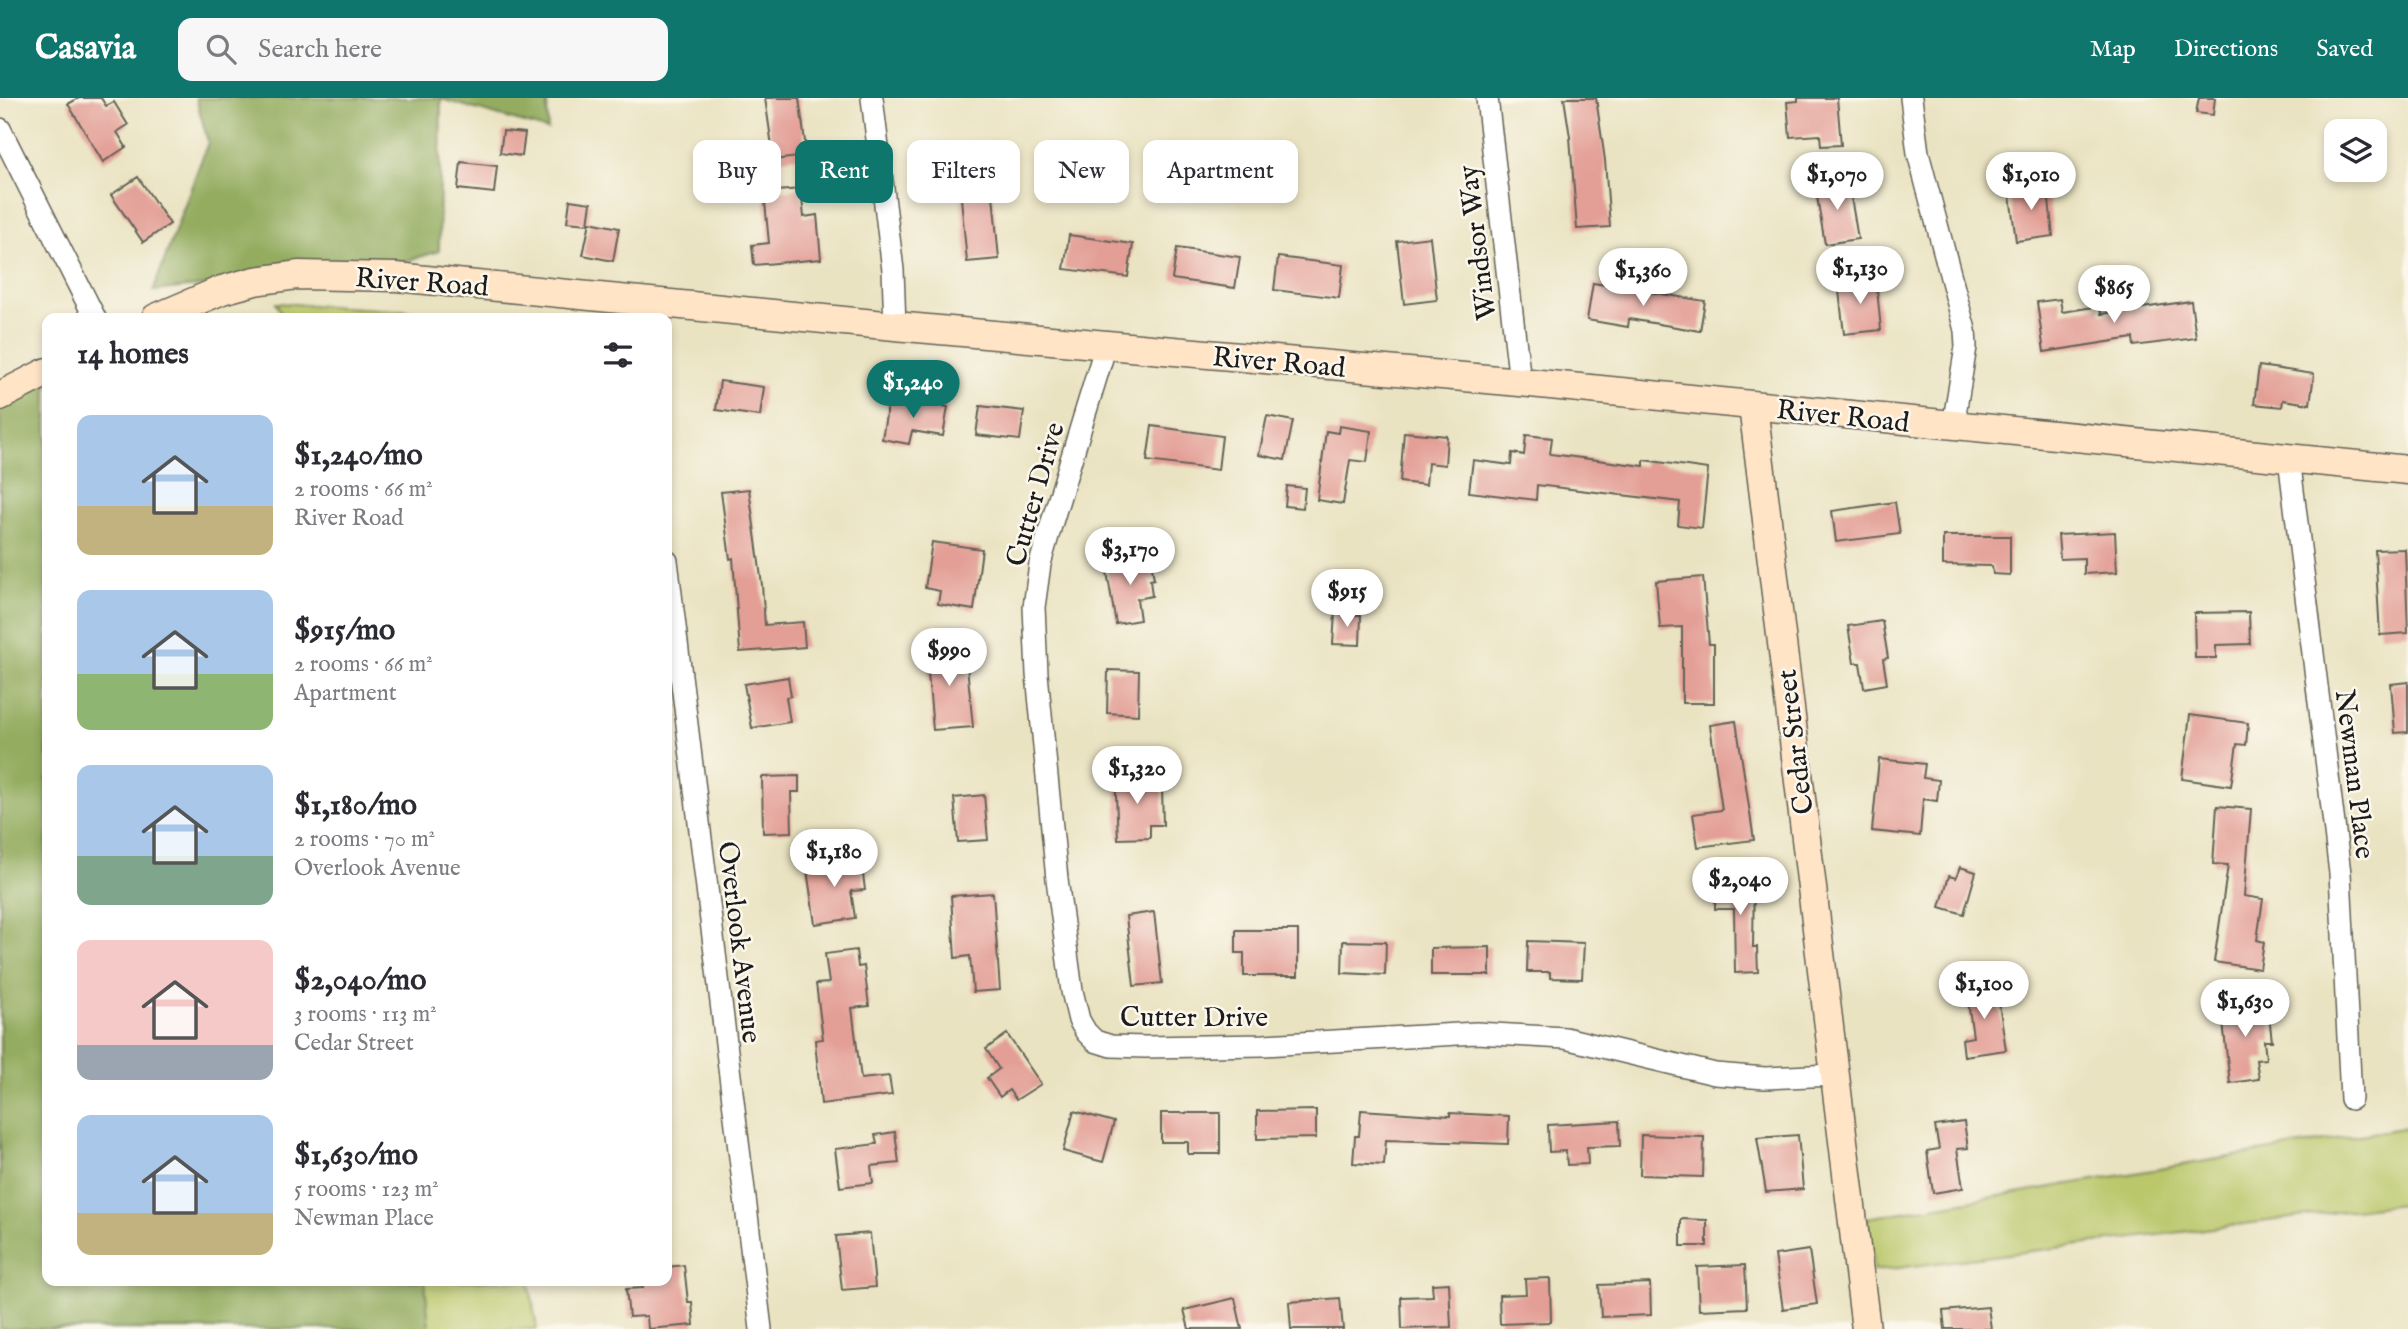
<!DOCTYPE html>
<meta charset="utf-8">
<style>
body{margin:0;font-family:"IM FELL English",serif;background:#f7f7f7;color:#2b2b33;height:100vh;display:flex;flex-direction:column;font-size:26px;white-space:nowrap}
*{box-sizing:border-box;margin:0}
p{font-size:23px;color:#7c7c81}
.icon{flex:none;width:38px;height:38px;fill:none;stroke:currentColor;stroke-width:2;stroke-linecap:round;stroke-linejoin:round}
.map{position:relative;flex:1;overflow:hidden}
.details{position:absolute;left:42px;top:215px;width:630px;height:973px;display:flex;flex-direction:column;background:#fff;border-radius:14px;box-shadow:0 4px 10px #0003}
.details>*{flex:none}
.top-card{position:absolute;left:693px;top:42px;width:665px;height:63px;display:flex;gap:14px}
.controls{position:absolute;left:2324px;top:21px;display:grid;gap:14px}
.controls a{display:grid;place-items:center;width:63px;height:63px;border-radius:14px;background:#fff;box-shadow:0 4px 10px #0003;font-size:35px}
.price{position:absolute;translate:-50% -60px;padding:0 16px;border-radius:24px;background:#fff;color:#222;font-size:23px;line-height:46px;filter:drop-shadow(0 2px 4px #0008)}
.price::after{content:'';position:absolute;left:50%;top:42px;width:21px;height:16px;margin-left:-10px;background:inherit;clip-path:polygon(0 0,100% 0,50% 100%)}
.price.on{background:#0f766e;color:#fff}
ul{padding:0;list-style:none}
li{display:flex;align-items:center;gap:21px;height:175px;padding:0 35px}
li span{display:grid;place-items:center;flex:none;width:196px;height:140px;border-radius:14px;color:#555}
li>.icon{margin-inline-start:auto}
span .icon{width:84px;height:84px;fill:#fffc;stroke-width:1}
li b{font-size:30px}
h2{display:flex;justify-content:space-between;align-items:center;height:84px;padding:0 35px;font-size:30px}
.chip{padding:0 24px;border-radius:14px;background:#fff;box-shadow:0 4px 10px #0003;font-size:24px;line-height:63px}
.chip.on{background:#0f766e;color:#fff}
header{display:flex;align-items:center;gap:42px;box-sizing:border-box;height:98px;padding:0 35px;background:#0f766e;color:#fff}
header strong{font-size:33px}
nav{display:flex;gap:38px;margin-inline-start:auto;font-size:24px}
.search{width:490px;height:63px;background:#f7f7f7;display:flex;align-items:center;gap:18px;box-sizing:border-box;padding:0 24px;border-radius:14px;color:#7c7c81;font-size:26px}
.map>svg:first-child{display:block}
.green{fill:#bac76a;stroke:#6b7243;stroke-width:2}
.forest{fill:#93ac5e;stroke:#58643d;stroke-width:2}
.building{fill:#e39f96}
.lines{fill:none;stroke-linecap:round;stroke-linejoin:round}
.street-casing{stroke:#646256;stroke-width:24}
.secondary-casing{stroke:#646256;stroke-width:31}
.street{stroke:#fff;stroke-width:21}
.secondary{stroke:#ffe4c6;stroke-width:28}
.labels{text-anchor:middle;stroke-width:5;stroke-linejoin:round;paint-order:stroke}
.street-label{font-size:28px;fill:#1c1c1c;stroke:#fbf7ec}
</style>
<header>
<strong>Casavia</strong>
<div class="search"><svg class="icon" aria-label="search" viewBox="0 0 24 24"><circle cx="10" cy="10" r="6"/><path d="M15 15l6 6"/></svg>Search here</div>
<nav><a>Map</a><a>Directions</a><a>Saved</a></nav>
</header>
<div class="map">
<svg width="2408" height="1231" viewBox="0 0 2408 1231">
<rect width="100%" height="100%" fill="#fbf7ec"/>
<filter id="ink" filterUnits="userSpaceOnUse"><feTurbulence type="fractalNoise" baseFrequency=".0143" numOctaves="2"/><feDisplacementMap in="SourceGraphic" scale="14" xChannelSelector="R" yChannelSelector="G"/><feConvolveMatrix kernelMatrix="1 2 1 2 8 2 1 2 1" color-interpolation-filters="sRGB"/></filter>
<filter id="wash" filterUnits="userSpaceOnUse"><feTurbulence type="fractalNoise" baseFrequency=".00686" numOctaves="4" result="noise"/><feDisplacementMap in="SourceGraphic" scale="28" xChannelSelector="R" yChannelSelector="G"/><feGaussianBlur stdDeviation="1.57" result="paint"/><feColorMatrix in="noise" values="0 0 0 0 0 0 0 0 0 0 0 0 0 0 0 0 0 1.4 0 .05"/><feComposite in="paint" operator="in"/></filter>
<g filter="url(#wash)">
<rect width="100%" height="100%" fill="#eae3c2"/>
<g class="green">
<path d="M276,205l133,8 1,7h-126z"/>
<path d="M2408,1029v109l-7,-32 -526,67 -8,-53z"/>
<path d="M425,1183h104l8,48h-108z"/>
</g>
<g class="forest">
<path d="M196,0h351l1,32 -107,-31 -2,152 -42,13 -244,27 55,-149z"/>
<path d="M47,268v915h378l4,48h-429v-939z"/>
</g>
<g id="blocks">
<g class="building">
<path d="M79,0h22l5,8 8,-4 14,23 -11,7 9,15 -23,15 -35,-58z"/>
<path d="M765,0h34l8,58 -33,4z"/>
<path d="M1564,0h32l9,62 5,67 -33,2 -7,-92z"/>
<path d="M1798,0h39l4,47 -20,1 -1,-11 -30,2 -3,-35 11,-1z"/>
<path d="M2199,0h16l-2,17 -17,-2z"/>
<path d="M503,33l22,2 -3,23 -22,-3z"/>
<path d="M461,64l36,4 -3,27 -36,-4z"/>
<path d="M138,79l32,47 -27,18 -32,-47z"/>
<path d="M1848,81l10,60 -33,5 -10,-59z"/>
<path d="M2047,85l6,53 -37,5 -7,-53z"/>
<path d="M801,91l3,28 13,-2 4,44 -67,6 -2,-20 17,-2 -5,-51z"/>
<path d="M993,97l6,64 -32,3 -6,-64z"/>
<path d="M570,102l21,3 -3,21 -21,-2z"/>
<path d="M590,124l29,6 -6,33 -30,-6z"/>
<path d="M1069,137l64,9 -5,33 -64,-8z"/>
<path d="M1430,139l7,63 -33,4 -7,-63z"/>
<path d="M1177,150l63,9 -5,31 -63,-9z"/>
<path d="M1278,159l65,8 -4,33 -65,-8z"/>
<path d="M1876,181l5,51 -37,4 -6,-52z"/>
<path d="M1593,185l112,18 -5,30 -71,-12 -1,8 -41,-7z"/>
<path d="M2060,201l2,13 38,-6 1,8 90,-13 5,37 -62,8 -1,-8 -89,14 -7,-50z"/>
<path d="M2259,268l55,8 -4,30 -27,-4 -1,7 -28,-3z"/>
<path d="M720,283l44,6 -4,29 -44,-6z"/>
<path d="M889,299l59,10 -5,29 -31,-5 -3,13 -27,-5z"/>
<path d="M980,308l44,5 -4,29 -44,-5z"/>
<path d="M1267,318l26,5 -8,39 -26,-5z"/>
<path d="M1152,328l70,10 -4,34 -71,-9z"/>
<path d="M1339,328l32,5 -4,31 -17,-2 -7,44 -26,-4 9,-69 12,2z"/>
<path d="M1404,334l43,4 -2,29 -17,-2 -2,22 -26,-3z"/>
<path d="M1526,337l26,3 -2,16 94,12v-6l64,9 -6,59 -24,-3 2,-23 -143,-17 -1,15 -67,-8 4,-32 38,5 1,-12 12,2z"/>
<path d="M1287,388l18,2 -2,20 -18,-2z"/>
<path d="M749,391l13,96 3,40 38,-3 2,25 -65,5 -7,-94 -3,1 -9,-67z"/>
<path d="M1895,404l5,32 -64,8 -4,-31z"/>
<path d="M2115,434l2,40 -33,2v-16l-24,1 -2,-24z"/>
<path d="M1943,438h67v39l-17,-1 -1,-8 -49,-1z"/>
<path d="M932,444l50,7 -8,61 -36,-6 2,-13 -15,-3z"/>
<path d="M2405,451l3,84 -28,2 -5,-85z"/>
<path d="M1150,457l4,24 -4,1 2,16 -15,3 3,21 -24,4 -10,-58 11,-2v-3z"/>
<path d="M1703,479l6,67h5v59h-32v-76l-22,1 -4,-47z"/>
<path d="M2249,514l1,32 -34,1v13h-21l-1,-45z"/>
<path d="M1335,515l26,2 -1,30 -27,-1z"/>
<path d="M1882,523l6,37 -5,1 4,25 -23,4 -4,-25h-6l-6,-37z"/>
<path d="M965,548l8,81 -40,3 -7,-80z"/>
<path d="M1108,572l31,1 -1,44 -31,-2z"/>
<path d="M788,579l3,19 -5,1 4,25 -38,6 -8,-44z"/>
<path d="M2408,584v50l-13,1 -4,-49z"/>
<path d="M2190,617l58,8 -2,22 -9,-1 -6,42 -49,-7z"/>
<path d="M1736,623l18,119 -56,7 -5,-33 29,-4 -12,-85z"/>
<path d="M1879,661l46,5 -2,14 16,2 -2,21 -14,-2 -3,37 -48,-5z"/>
<path d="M1147,675v15h15l1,37h-13v13l-32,1 -3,-65z"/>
<path d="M799,678v16h-8l1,40 -29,1 -1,-56z"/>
<path d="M984,697l4,45 -30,2 -4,-44z"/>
<path d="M2217,708l34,3 -7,87 19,3 -6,41 7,2 -4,27 -46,-7 14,-97 -15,-1z"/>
<path d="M845,759l1,11 16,-2 3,24 -14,1 4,27 -40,6 -9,-61z"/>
<path d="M1960,769l16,5 -12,42 -24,-7 9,-31 7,2z"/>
<path d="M1716,776l38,1 -1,72h4l1,25 -23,1 -1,-64h-19z"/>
<path d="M993,795l7,97 -27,2 -3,-36 -15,2 -4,-62z"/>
<path d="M1154,814l8,71 -28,3 -8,-70z"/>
<path d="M1236,832h62v46h-54v-23h-8z"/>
<path d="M1343,843l43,1 -1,33 -43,-2z"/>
<path d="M1528,843l56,2 -2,36 -32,-1v-6h-23z"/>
<path d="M1490,849v28h-59v-27z"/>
<path d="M856,852l2,17 6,-1 5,40 -17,2 9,71 28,-3 3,19 -71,9 -6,-64 8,-1 -7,-55 13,-1 -4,-29z"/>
<path d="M1996,885l10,67 -42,6 -2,-17 11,-2 -7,-50z"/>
<path d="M2259,903l2,16 8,-1 3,25h-8l2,18 -10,1 3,19 -29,4 -9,-78z"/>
<path d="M1007,936l34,50 -25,16 -7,-10 -9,7 -13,-19 12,-9 -13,-20z"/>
<path d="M1316,1012v28l-59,1v-28z"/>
<path d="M1361,1012l89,6v-3l59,3 -1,28 -122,-4 -2,25 -31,-2 2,-27h4z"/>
<path d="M1074,1013l40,11 -11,40 -40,-11z"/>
<path d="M1161,1015h59v41h-32v-12h-27z"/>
<path d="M1619,1023l1,25 -33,1 1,17 -21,1 -1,-14 -17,1 -1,-27z"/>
<path d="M1964,1024l4,26 -11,1 6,39 -30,5 -6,-42 12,-2 -4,-23z"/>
<path d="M895,1034l4,31 -28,3 2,17 -33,4 -5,-38 42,-5 -2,-9z"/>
<path d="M1641,1037l63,2 -1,40 -63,-2z"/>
<path d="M1798,1037l5,54 -37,3 -9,-54z"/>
<path d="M1681,1121l26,1v26h-26z"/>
<path d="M870,1135l5,54 -33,3 -6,-54z"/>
<path d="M1809,1152l8,54 -34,5 -8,-54z"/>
<path d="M684,1167l4,37h4l2,23 -46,4 -1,-13 -18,1 -3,-28 17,-1 -1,-7h25v-14z"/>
<path d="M1745,1167l2,43 -48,2 -2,-43z"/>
<path d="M1550,1180l1,44 -51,2 -1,-29 27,-1 -1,-15z"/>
<path d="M1449,1185l2,44 -49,2 -1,-32 32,-1 -1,-12z"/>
<path d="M1650,1185l1,32 -50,2 -2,-32z"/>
<path d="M1235,1200l7,31h-53l-5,-19z"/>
<path d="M1340,1200l3,31h-52l-2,-27z"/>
<path d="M1988,1209l3,22h-46l-2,-18z"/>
</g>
</g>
</g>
<g filter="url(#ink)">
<use href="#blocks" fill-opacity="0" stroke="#646256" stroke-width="2"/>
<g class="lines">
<defs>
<g id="street">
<path d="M872,0l21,172 2,56"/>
<path d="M1487,0l33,284"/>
<path d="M1911,0l7,55 47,177 1,17 -13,79"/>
<path d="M0,31l95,189"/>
<path d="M1106,247l-54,177 -12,42 -6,43 3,67 20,205 15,112 7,29 7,12 9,9 16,5 34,1 119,-2 212,-12 89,5 150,36 50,4 69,-3"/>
<path d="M2289,360l51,415 11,226"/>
<path d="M667,463l94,768"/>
</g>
<g id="secondary">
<path d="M156,220l66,-28 33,-9 43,-6 98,2 499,49 625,56 888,88"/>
<path d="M0,298l47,-24"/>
<path d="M1753,308l113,923"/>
</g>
</defs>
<use href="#street" class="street-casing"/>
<use href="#secondary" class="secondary-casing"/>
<use href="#street" class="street"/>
<use href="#secondary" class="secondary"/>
</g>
</g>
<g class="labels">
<g class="street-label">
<text transform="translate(1476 145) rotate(-97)" y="10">Windsor Way</text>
<text transform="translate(422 183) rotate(4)" y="10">River Road</text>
<text transform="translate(1279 263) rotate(5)" y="10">River Road</text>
<text transform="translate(1843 317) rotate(6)" y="10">River Road</text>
<text transform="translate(1034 396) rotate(-74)" y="10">Cutter Drive</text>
<text transform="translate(1794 644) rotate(-97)" y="10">Cedar Street</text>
<text transform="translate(2356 676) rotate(83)" y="10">Newman Place</text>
<text transform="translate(741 844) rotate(83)" y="10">Overlook Avenue</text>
<text x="1194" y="928">Cutter Drive</text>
</g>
</g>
</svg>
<div class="controls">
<a><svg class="icon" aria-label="layers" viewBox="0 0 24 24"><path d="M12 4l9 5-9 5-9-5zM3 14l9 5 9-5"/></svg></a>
</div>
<b class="price" style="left:1837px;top:114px">$1,070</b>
<b class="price" style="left:2031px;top:114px">$1,010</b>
<b class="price" style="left:1860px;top:208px">$1,130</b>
<b class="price" style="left:1643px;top:210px">$1,360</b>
<b class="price" style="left:2114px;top:227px">$865</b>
<b class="price on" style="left:913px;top:322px">$1,240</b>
<b class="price" style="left:1130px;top:489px">$3,170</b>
<b class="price" style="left:1347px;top:531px">$915</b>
<b class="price" style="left:949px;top:590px">$990</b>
<b class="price" style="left:1137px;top:708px">$1,320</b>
<b class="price" style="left:834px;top:791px">$1,180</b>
<b class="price" style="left:1740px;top:819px">$2,040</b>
<b class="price" style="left:1984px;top:923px">$1,100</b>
<b class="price" style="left:2245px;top:941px">$1,630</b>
<div class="top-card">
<a class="chip">Buy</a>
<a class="chip on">Rent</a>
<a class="chip">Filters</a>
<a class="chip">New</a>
<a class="chip">Apartment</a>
</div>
<section class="details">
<h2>14 homes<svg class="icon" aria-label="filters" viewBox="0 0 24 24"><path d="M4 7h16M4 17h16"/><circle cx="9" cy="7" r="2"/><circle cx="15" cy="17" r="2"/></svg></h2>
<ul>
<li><span style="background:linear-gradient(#a9c7e8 65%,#c2b280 0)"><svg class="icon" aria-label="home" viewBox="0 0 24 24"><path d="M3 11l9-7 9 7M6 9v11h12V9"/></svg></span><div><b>$1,240/mo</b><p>2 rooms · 66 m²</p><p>River Road</p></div></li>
<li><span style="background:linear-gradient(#a9c7e8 60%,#8fb573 0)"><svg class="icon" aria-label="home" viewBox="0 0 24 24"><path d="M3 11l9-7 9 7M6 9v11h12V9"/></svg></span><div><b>$915/mo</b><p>2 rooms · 66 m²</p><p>Apartment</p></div></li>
<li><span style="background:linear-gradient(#a9c7e8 65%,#7fa58c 0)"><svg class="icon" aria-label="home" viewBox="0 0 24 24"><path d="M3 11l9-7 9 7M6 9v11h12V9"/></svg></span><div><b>$1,180/mo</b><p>2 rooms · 70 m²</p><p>Overlook Avenue</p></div></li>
<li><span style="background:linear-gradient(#f6c9c9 75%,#9aa5b1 0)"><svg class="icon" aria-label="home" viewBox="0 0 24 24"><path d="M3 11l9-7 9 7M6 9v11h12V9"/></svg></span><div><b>$2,040/mo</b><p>3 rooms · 113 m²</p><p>Cedar Street</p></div></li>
<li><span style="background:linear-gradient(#a9c7e8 70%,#c2b280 0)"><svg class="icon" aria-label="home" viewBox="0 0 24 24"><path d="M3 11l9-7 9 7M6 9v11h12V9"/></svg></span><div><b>$1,630/mo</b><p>5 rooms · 123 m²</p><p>Newman Place</p></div></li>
</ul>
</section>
</div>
